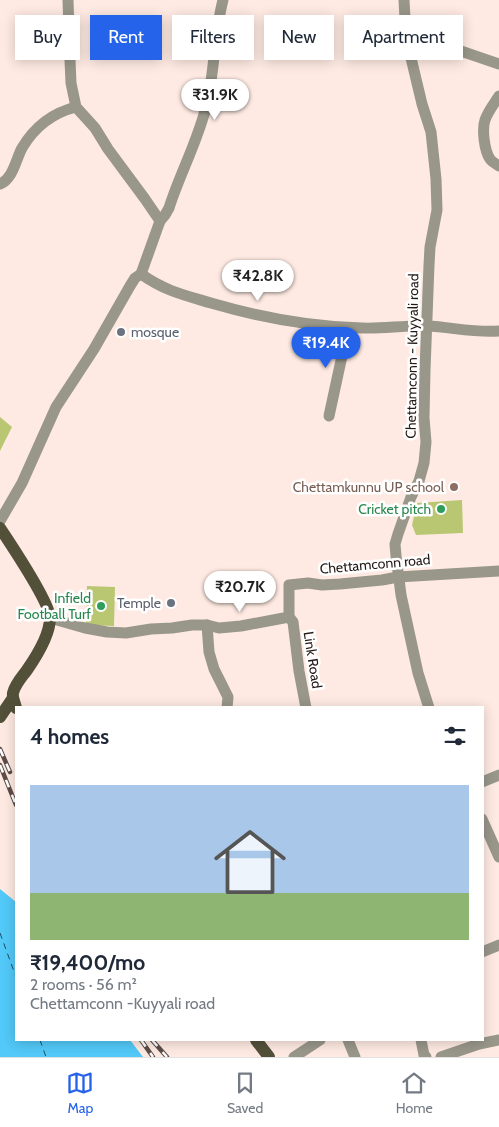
<!DOCTYPE html>
<meta charset="utf-8">
<style>
body{margin:0;font-family:Cabin,sans-serif;background:#f2f2f3;color:#1f2937;height:100vh;display:flex;flex-direction:column;font-size:19px;white-space:nowrap}
*{box-sizing:border-box;margin:0}
p{font-size:16px;color:#747a83}
.icon{flex:none;width:28px;height:28px;fill:none;stroke:currentColor;stroke-width:2;stroke-linecap:round;stroke-linejoin:round}
.map{position:relative;flex:1;overflow:hidden}
.details{position:absolute;left:15px;top:706px;width:469px;height:335px;display:flex;flex-direction:column;background:#fff;border-radius:0px;box-shadow:0 2px 12px #0003}
.details>*{flex:none}
.hud{position:absolute;left:15px;top:15px;width:470px;height:45px;display:flex;gap:10px}
.price{position:absolute;translate:-50% -42px;padding:0 11px;border-radius:18px;background:#fff;color:#222;font-size:16px;line-height:32px;filter:drop-shadow(0 1px 2px #0008)}
.price::after{content:'';position:absolute;left:50%;top:30px;width:15px;height:11px;margin-left:-8px;background:inherit;clip-path:polygon(0 0,100% 0,50% 100%)}
.price.active{background:#2563eb;color:#fff}
ul{padding:0;list-style:none}
li{display:grid;align-content:center;gap:10px;height:265px;padding:0 15px}
li+li{border-top:1px solid #e0e1e3}
li span{display:grid;place-items:center;height:155px;border-radius:0px;color:#555}
li>.icon{margin-inline-start:auto}
span .icon{width:90px;height:90px;fill:#fffc;stroke-width:1}
li b{font-size:21px}
h2{display:flex;justify-content:space-between;align-items:center;height:60px;padding:0 15px;font-size:21px}
.tag{padding:0 18px;border-radius:0px;background:#fff;box-shadow:0 2px 12px #0003;font-size:18px;line-height:45px}
.tag.active{background:#2563eb;color:#fff}
.menu{display:flex;justify-content:space-around;align-items:center;height:70px;border-top:1px solid #e0e1e3;background:#fff;font-size:14px;color:#747a83}
.menu a{display:grid;justify-items:center;gap:2px}
.menu .active{color:#2563eb}
.map>svg:first-child{display:block}
.green{fill:#bac772}
.water{fill:#52c9f8}
.lines{fill:none;stroke-linecap:round;stroke-linejoin:round}
.ferry{stroke:#1d4e62;stroke-width:1;stroke-dasharray:6 5;stroke-linecap:butt}
.minor{stroke:#99978a;stroke-width:11}
.major{stroke:#53503a;stroke-width:12}
.rail-casing{stroke:#5b4d48;stroke-width:4.5}
.rail{stroke:#fff;stroke-width:2.5;stroke-dasharray:8;stroke-linecap:butt}
.worship-dot{fill:#6b7280;stroke:#fff;stroke-width:2}
.education-dot{fill:#8d6e63;stroke:#fff;stroke-width:2}
.leisure-dot{fill:#2e9e5b;stroke:#fff;stroke-width:2}
.labels{text-anchor:middle;stroke-width:5;stroke-linejoin:round;paint-order:stroke}
.worship-label{font-size:14px;fill:#5b616d;stroke:#fff;text-anchor:start}
.street-label{font-size:14px;fill:#251915;stroke:#fff}
.education-label{font-size:14px;fill:#785e54;stroke:#fff;text-anchor:end}
.leisure-label{font-size:14px;fill:#27864d;stroke:#fff;text-anchor:end}
</style>
<div class="map">
<svg width="499" height="1057" viewBox="0 0 499 1057">
<rect width="100%" height="100%" fill="#feeae2"/>
<g class="green">
<path d="M0,417l12,10 -12,24z"/>
<path d="M462,500l1,33 -47,2 -4,-10 5,-22z"/>
<path d="M87,586l28,1 -1,39 -28,-1z"/>
</g>
<path class="water" d="M0,889l16,13v138h114l13,17h-143z"/>
<g class="lines">
<g class="ferry">
<path d="M0,933l16,44"/>
<path d="M40,1040l6,17"/>
</g>
<g class="minor">
<path d="M68,0l2,60 1,23 5,24 19,21 13,21 37,50 15,22 -19,53"/>
<path d="M404,0l2,37 16,67 9,28 5,47 1,31 -7,37 -1,18 -4,105 -1,48 2,24 -2,21 -5,18 -8,16 -13,37 -3,10 1,12 5,39 17,78 11,35"/>
<path d="M408,45h16l31,4 44,15"/>
<path d="M499,96c-5,8 -11,15 -14,24 -3,9 -1,30 5,39 2,3 6,5 9,7"/>
<path d="M0,184c13,-5 16,-25 22,-36 13,-22 30,-35 54,-41"/>
<path d="M160,221l5,-6 4,-7c11,-35 30,-69 38,-105 8,-34 7,-69 16,-103"/>
<path d="M329,416l19,-88"/>
<path d="M0,521l22,-38 34,-76 38,-58 36,-63 5,-8 6,-4c24,17 43,21 70,29 48,14 101,24 151,25 21,1 43,-3 65,-2 24,1 47,7 72,5"/>
<path d="M289,617l4,5 6,49 7,37"/>
<path d="M50,618l35,10 22,4 19,1 25,-4 21,-1 20,-3h15l12,3 22,-2 48,-9v-32l19,-2 14,2 18,-1 42,-4 16,-3 101,-6"/>
<path d="M207,625l2,27 5,17 14,28 -1,11"/>
<path d="M482,782l17,-7"/>
<path d="M482,819l17,38"/>
<path d="M482,952l17,-7"/>
<path d="M348,1040l7,17"/>
<path d="M421,1040l3,15 2,2"/>
<path d="M294,1057l26,-17"/>
<path d="M441,1057l38,-13 20,-4"/>
</g>
<g class="major">
<path d="M0,528c10,15 50,75 50,90 0,16 -14,39 -23,52 -5,7 -12,14 -14,23 -1,5 2,10 3,15"/>
<path d="M0,717l13,-19"/>
<path d="M256,1040l13,17"/>
</g>
<defs>
<g id="rail">
<path d="M0,749l10,23"/>
<path d="M0,765l16,40"/>
<path d="M141,1040l12,17"/>
<path d="M152,1040l15,17"/>
</g>
</defs>
<use href="#rail" class="rail-casing"/>
<use href="#rail" class="rail"/>
</g>
<g class="worship-dot">
<circle cx="121" cy="332" r="5"/>
<circle cx="171" cy="603" r="5"/>
</g>
<circle class="education-dot" cx="454" cy="487" r="5"/>
<g class="leisure-dot">
<circle cx="441" cy="509" r="5"/>
<circle cx="101" cy="606" r="5"/>
</g>
<g class="labels">
<g class="worship-label">
<text x="131" y="337">mosque</text>
<text x="161" y="608" text-anchor="end">Temple</text>
</g>
<g class="street-label">
<text transform="translate(412 356) rotate(-89)" y="5">Chettamconn - Kuyyali road</text>
<text transform="translate(375 564) rotate(-5)" y="5">Chettamconn road</text>
<text transform="translate(313 660) rotate(81)" y="5">Link Road</text>
</g>
<g class="education-label">
<text x="444" y="492">Chettamkunnu UP school</text>
</g>
<g class="leisure-label">
<text x="431" y="514">Cricket pitch</text>
<text x="91" y="603">Infield<tspan x="91" dy="16">Football Turf</tspan></text>
</g>
</g>
</svg>
<b class="price" style="left:215px;top:121px">₹31.9K</b>
<b class="price" style="left:258px;top:302px">₹42.8K</b>
<b class="price active" style="left:326px;top:369px">₹19.4K</b>
<b class="price" style="left:240px;top:613px">₹20.7K</b>
<div class="hud">
<a class="tag">Buy</a>
<a class="tag active">Rent</a>
<a class="tag">Filters</a>
<a class="tag">New</a>
<a class="tag">Apartment</a>
</div>
<section class="details">
<h2>4 homes<svg class="icon" aria-label="filters" viewBox="0 0 24 24"><path d="M4 7h16M4 17h16"/><circle cx="9" cy="7" r="2"/><circle cx="15" cy="17" r="2"/></svg></h2>
<ul>
<li><span style="background:linear-gradient(#a9c7e8 70%,#8fb573 0)"><svg class="icon" aria-label="home" viewBox="0 0 24 24"><path d="M3 11l9-7 9 7M6 9v11h12V9"/></svg></span><div><b>₹19,400/mo</b><p>2 rooms · 56 m²</p><p>Chettamconn -Kuyyali road</p></div></li>
</ul>
</section>
</div>
<nav class="menu">
<a class="active"><svg class="icon" aria-label="map" viewBox="0 0 24 24"><path d="M3 6l6-2 6 2 6-2v14l-6 2-6-2-6 2zM9 4v14M15 6v14"/></svg>Map</a>
<a><svg class="icon" aria-label="saved" viewBox="0 0 24 24"><path d="M7 4h10v16l-5-4-5 4z"/></svg>Saved</a>
<a><svg class="icon" aria-label="home" viewBox="0 0 24 24"><path d="M3 11l9-7 9 7M6 9v11h12V9"/></svg>Home</a>
</nav>
